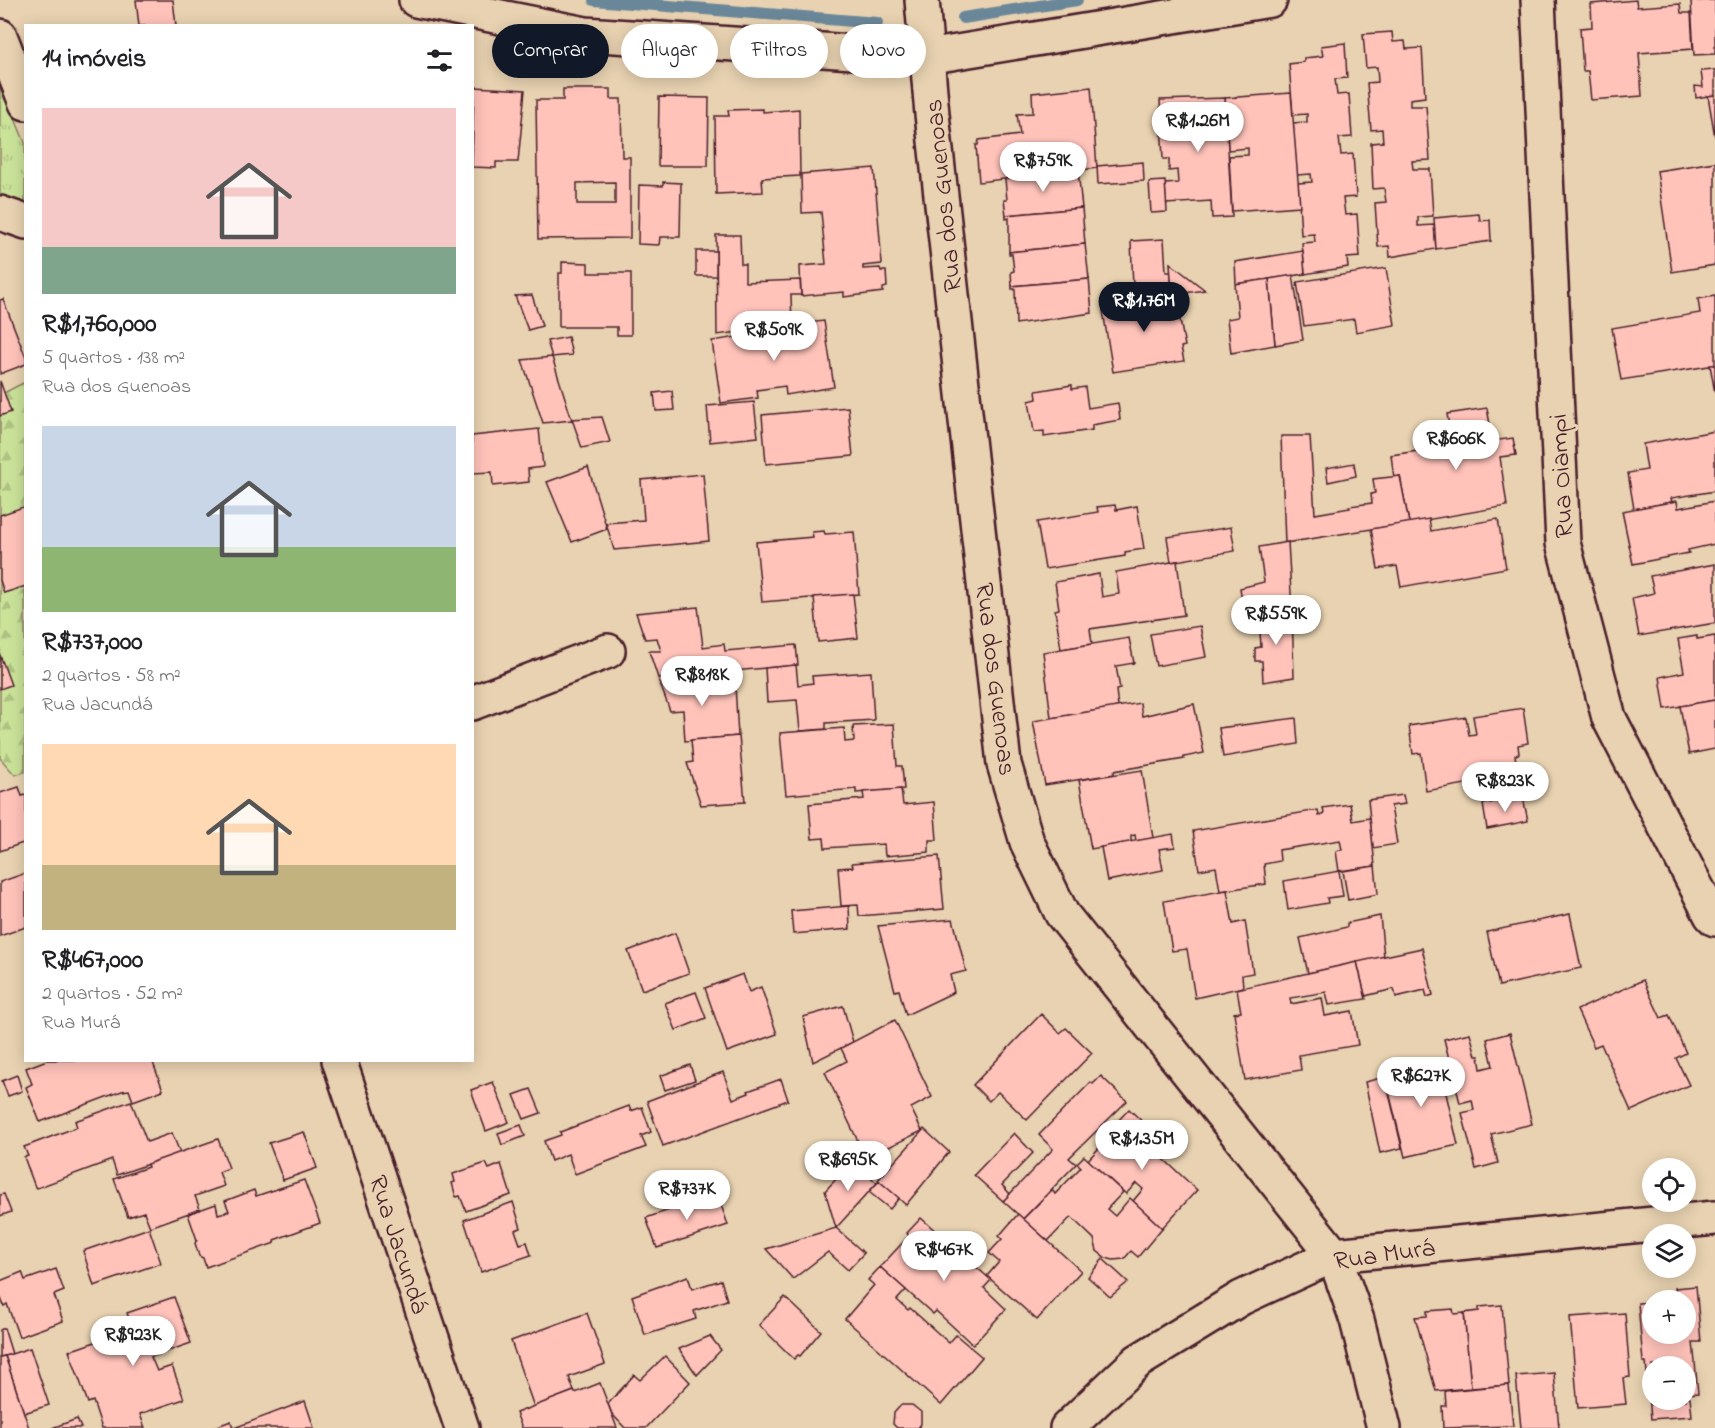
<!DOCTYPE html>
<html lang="pt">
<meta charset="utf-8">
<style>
body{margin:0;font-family:"Indie Flower",sans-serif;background:#f2f2f2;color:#202124;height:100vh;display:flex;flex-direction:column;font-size:22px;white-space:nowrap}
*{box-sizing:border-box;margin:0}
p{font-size:20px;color:#757577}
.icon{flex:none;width:33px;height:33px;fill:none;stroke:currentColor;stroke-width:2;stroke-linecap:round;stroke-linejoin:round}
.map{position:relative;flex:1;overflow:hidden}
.sheet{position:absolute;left:24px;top:24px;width:450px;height:1038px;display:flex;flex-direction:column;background:#fff;border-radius:0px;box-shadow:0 3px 15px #0003}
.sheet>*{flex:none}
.banner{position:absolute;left:492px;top:24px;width:570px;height:54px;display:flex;gap:12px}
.controls{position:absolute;left:1642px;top:1158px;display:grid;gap:12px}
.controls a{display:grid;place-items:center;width:54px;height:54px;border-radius:50%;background:#fff;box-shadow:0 3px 15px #0003;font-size:30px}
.price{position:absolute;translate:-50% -51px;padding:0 14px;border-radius:21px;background:#fff;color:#222;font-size:20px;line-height:39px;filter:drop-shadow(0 2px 3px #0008)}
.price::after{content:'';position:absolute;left:50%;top:36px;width:18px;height:14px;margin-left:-9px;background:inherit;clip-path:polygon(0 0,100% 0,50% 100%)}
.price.active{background:#111827;color:#fff}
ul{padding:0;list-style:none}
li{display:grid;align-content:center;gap:12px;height:318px;padding:0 18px}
li span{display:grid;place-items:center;height:186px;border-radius:0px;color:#555}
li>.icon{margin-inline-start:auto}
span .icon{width:108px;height:108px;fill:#fffc;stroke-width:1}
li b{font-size:26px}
h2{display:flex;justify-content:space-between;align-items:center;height:72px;padding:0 18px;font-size:26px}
.pill{padding:0 21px;border-radius:27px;background:#fff;box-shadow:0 3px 15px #0003;font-size:21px;line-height:54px}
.pill.active{background:#111827;color:#fff}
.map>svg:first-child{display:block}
.forest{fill:url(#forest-firs);stroke:#8a8162;stroke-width:1.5}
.park{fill:url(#park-tufts);stroke:#8a8162;stroke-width:1.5}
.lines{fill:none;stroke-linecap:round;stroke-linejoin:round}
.stream{stroke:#6b8799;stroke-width:12}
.building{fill:#ffc3ba;stroke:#4a1f2b;stroke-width:1.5;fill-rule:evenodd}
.minor-casing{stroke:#4a1f2b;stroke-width:38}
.minor{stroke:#e8d2b1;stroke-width:33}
.labels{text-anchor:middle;stroke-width:6;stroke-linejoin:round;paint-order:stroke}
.street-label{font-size:26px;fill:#4a1f2b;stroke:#e8d2b1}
</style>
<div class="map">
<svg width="1715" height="1428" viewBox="0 0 1715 1428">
<defs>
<pattern id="forest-firs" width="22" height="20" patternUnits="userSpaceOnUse" patternTransform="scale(1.5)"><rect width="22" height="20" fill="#cae399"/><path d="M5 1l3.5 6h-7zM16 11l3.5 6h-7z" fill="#afc284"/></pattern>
<pattern id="park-tufts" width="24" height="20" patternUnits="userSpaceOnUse" patternTransform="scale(1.5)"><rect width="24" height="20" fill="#cae399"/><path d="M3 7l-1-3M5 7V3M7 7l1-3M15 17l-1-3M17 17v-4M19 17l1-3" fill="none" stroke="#afc284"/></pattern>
</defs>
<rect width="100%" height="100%" fill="#e8d2b1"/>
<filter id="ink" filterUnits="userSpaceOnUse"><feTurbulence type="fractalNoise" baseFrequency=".0167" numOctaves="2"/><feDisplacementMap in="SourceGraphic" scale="12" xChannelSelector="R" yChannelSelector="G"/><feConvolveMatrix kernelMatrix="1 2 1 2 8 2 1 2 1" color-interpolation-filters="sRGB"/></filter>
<g filter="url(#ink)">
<path class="forest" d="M25,382v390l-10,3 -15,-17v-363z"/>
<path class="park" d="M0,82l25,61v64l-25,-10z"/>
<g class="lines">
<g class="stream">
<path d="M594,0l283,23"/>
<path d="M963,18l114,-18"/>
</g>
</g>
<g class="building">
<path d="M136,0h37l3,26h-37z"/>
<path d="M1636,0l1,7 43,-3 1,9h10l2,36 -54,4 3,43 -51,4 -3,-29h-5l-3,-43 12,-1 -1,-23z"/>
<path d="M1715,0v54l-21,1 -3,-54z"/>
<path d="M1392,32l1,10 12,-1 1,8 16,-1 3,49 -15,2v7h16l4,54 -18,1 1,8h17l3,47 -15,1v9l16,-1 2,24 -46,8 -1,-11 -11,1 -3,-44 11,-1 -2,-14 -11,1 -2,-46 12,-1 -1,-13 -11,1 -4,-47 11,-1 -1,-15 -11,1 -3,-34z"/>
<path d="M1345,43l2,35 -12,1 2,16 12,-1 3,43 -13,1 2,17 12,-1 3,43 -13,1 2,17 12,-1 3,43 -13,1 1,9 -43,7 -3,-31 13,-1 -1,-8 -13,1 -3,-52 14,-1 -1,-8 -14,1 -4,-52 14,-1v-8l-14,1 -4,-51 15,-2v-4l19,-2 -2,-10z"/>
<path d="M1715,70v25l-19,3 -1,-12 8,1 -2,-16z"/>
<path d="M474,87l51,3 -7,72h-22v6l-24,-1z"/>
<path d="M1091,87l6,81 -118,14 -3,-37h2l1,-5 41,-5 -3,-21 16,-1 -1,-20z"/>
<path d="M563,89h48v10h10l1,58h8v81l-92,1 -2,-139h27zM615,182v22h-38v-21z"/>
<path d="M1291,93l9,113 -68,5 -3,-55 19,-1v-7l-20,2 -3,-52z"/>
<path d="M1715,95v42l-7,-41z"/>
<path d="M659,97l50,1 -1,68h-50z"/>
<path d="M1225,98l7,119 -20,1 -1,-17 -45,3 -1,-20 13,-1 -1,-13 -8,1v-12h-6l-3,-59z"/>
<path d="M763,109v3l36,-3 1,67 -38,2 1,14 -47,2 -1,-78h14l-1,-6z"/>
<path d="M1143,162l1,19 -46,3 -1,-18z"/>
<path d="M1715,162v103l-43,7 -15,-101z"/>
<path d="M874,168l8,96 -19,2v3l17,-1 1,3h5l1,16 -4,1v4l-39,5v-5l-43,4 -1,-30 26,-2 -5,-52 -19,1 -1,-39z"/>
<path d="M1078,170l4,38 -76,7 -2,-15h3l-2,-21z"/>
<path d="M1165,181l2,31 -16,1 -2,-31z"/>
<path d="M663,182l18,1 -1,54h-20l-1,8 -21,-1 1,-59 24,1z"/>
<path d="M1082,208l3,36 -76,8v-34l-3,1v-4z"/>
<path d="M1479,214l1,7 10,-1 1,21 -55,8 -2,-31z"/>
<path d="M716,235h24l1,29h4v18l55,-2 1,15h-10l1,30 -75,10z"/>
<path d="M1164,239l2,33h5l1,23 -67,11 -1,-14 29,-5 -2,-46z"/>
<path d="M1085,244l4,35 -77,7 -1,-14 3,-1 -2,-17h-3v-2z"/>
<rect x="696" y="251" width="20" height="25"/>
<path d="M1303,251l2,23 -69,10 -1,-22z"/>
<path d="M562,262l26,1v10h43v62h-14v-8h-58v-54h3z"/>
<path d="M1170,263l35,27 -33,5z"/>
<path d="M1386,268l9,57 -39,7 -2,-13 -50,7 -7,-44z"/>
<path d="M1293,275l10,65 -28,5 -6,-66z"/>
<path d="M1089,279l3,34 -76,11 -1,-35h-3v-3z"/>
<path d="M1269,279l6,66 -44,8 -4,-34 11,-2 -3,-33z"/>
<path d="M1175,294l10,52 -4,1 3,14 -71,11 -10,-61 2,-1v-4z"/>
<path d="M532,295l10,31 -14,4 -13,-34z"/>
<path d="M1715,296v69l-94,15 -9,-52 88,-15 -2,-14z"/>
<path d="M3,299l23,59v6l-26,10v-74z"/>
<path d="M824,321l10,66 -48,8 -1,-9 -28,4 1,8 -37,5 -9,-62 62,-10v-4z"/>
<path d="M568,337l4,18 -20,2 -5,-16z"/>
<path d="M552,357l20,63 -29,3 -21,-63z"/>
<path d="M1710,365h5v28z"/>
<path d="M0,381l11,31 -11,4z"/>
<path d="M1072,385v4l13,-2 3,21 30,-5 2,17 -28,5v5l-48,7v-6l-10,1 -5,-31 8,-2 -1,-8z"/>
<path d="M672,391l2,19 -18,1 -2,-18z"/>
<path d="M754,402l4,35 -48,5 -3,-36z"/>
<path d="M848,407l5,49 -87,8 -4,-49z"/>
<path d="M1487,408l6,33 20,-3 3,17 -16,2 7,49 -98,17 -9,-47 -6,2 -3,-23 61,-9 -5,-32z"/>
<path d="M602,417l8,25 -28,6 -10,-29z"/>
<path d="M539,429l4,38 -15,2 1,13 -36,4 -1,-14 -20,1v-37z"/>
<path d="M1715,431v60l-44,7 1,4 -38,7 -6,-36 19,-3 -4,-26z"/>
<path d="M1281,436h29l5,78 35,-6 -1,-2 23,-3 -1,-9 4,-1 -2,-14 27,-3 9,47 -124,20z"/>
<path d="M1354,463l2,13 -28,6 -2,-14z"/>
<path d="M588,467l19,62 -35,13 -25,-60z"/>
<path d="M703,474l6,67 -95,9 -8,-27 38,-3 -3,-40z"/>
<path d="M1677,501l1,7 37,-7v43l-27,6 1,3 -56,11 -11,-53z"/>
<path d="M1115,505l1,5 21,-4 7,43 -19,3v4l-80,13 -8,-47 61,-10 -1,-5z"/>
<path d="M26,506v80l-22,7 -4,-13v-65z"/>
<path d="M1429,519l2,12 67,-12 8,49 -105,19 -4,-21 -19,3 -7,-40z"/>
<path d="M1231,527l4,24 -64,11 -4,-25z"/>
<path d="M824,531l1,3 29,-2 5,62 -97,8 -6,-60 57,-5 -1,-5z"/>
<path d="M1288,542l4,68 -47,8 -5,-30 24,-6 -5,-35z"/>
<path d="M1177,561l7,54 -94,14 2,15 -31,5 -6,-39 4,-1 -4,-27 44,-8 3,23 17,-3 -3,-22z"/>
<path d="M1715,564v59l-76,13 -7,-38 22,-5 -4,-17z"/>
<path d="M853,594l5,44 -40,4 -4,-45z"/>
<path d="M698,607l5,40 21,-3 1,7 71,-6 2,20 -140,13 -9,-27h12l-4,-13 -12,1 -9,-26z"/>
<path d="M1292,610l2,67 -31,5 -1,-21h-7v-13l6,-1 -2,-32z"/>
<path d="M1200,626l6,31 -50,9 -6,-32z"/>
<path d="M1697,636v3l18,-3v64l-50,9 -5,-32 24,-5 -6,-33z"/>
<path d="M1129,638l5,25 -18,3 4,23 -4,1 2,17 -67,11 -8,-66z"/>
<path d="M0,655l11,30 -11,4z"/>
<path d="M796,665l2,20 15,-2 -1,-7 59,-4 3,48 -48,3v6l-26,2 -3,-31 -30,2 -2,-34z"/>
<path d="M695,674l1,13 39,-2 3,51 -53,5 -2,-31 -13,1 -12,-33z"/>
<path d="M1715,700v49l-26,5 -9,-48z"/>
<path d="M1140,703l2,13 52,-12 10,49 -20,4v2l-70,12v3l-69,11 -12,-64z"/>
<path d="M1523,708l5,35 -10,2 1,9 -4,1 3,20 -92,16 -5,-38 -8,1 -4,-28 57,-9 3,18 7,-1 -3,-18z"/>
<path d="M1296,718l2,26 -75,13 -4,-29z"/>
<path d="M894,724l3,42h5l2,23 -48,4v-4l-70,6 -6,-62 64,-5 1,14 9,-1 -1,-15z"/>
<path d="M739,736l6,66 -44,3 -14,-42 6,-1 -2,-22z"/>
<path d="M1142,770l11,68 -17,3 -1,-6 -4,1v6l-40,7 -12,-69z"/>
<path d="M19,787l3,9 4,-1v47l-26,9v-58z"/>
<path d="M901,789l2,16 31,-3 3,38h-8v12l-44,4 -1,-12 -59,4 -1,-10 -12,1 -3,-35 55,-5 -1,-7z"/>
<path d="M1403,795l2,9 -14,2 6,38 -24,4 -5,-48z"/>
<path d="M1523,797l5,24 -41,8 -4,-25z"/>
<path d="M1350,804l3,17 17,-3 5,48 -36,5 -3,-20 6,-1 -2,-10 -61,10 1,11 -16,3 2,20 -46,7 -4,-24 -17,3 -6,-39 125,-21 1,6 5,-2 -1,-6z"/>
<path d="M1173,834l2,13 -16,2 4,21 -56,11 -6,-34z"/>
<path d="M939,856l5,53 -85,7 -1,-11 -17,1 -3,-38 15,-1 -1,-4z"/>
<path d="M1375,866l3,28 -30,6 -5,-29z"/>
<path d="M1339,871l4,25 -16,2 1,5 -40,7 -4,-29z"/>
<path d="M26,873v54l-26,9v-54z"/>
<path d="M1227,890l6,34 12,-3 8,52 -11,2 1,12 -48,11 -8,-49 -15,2 -8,-50z"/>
<path d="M849,906l1,23 -57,5 -2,-23z"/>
<path d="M1570,914l11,54 -82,18 -12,-54z"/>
<path d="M1380,916l4,41 -76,16 -8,-35 47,-11v-4z"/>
<path d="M953,919l13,52 -16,4 4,17 -48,23 -7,-25 -4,1 -17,-65z"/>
<path d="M675,933l14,40 -47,17 -14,-39z"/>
<path d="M1422,948l11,47 -6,2 -2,-7 -29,7 -2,-8 -29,7 -8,-34z"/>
<path d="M1357,962l9,37 -37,6 -3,-13 -36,6 1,6 31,-6 3,18 27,-5 6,34 -59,10 2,15 -56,10 -11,-67 7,-1 -4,-23z"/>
<path d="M743,974l6,18 12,-5 16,47 -50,18 -22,-64z"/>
<path d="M1643,980l18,38 8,-3 17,38 -10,5 13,27 -58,26 -30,-67 -7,3 -17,-37z"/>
<path d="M696,992l10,26 -30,12 -11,-27z"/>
<path d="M843,1006l10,36 -40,20 -10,-45z"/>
<path d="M1041,1014l19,19 6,-5 26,25 -65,67 -29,-28 -9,9 -16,-16z"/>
<path d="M895,1020l37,77 -21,11 11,23 -56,27 -41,-86 22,-11 -6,-13z"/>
<path d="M1470,1033l6,23h3l2,13 12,-3 -6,-27 23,-6 22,91 -41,10 7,29 -22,6 -14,-56 12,-3 -2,-10 -12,3 -16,-64z"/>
<path d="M1438,1059l20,86 -53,12 -21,-85z"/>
<path d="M47,1060h105l11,30 -30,11 -4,-11 -7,1 -82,31 -14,-35 6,-3 -6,-16z"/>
<path d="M690,1065l5,15 -30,10 -5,-14z"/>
<path d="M723,1072l10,27 16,-6 -1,-2 33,-12 7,21 -125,46 -16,-45z"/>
<path d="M17,1075l5,16 -14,5 -6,-15z"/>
<path d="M1101,1076l26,25 -58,57 7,6 -53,55 -20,-18 50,-52 -14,-14 52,-53 2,2z"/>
<path d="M1385,1077l17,71 -22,5 -15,-71z"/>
<path d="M493,1082l16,40 -23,9 -15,-41z"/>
<path d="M531,1089l10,24 -17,6 -10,-24z"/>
<path d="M131,1101l16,41 25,-9 8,20 -63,22 -5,-15 -75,28 -2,-1 -11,-30 4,-1 -4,-9 53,-20 -2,-6z"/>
<path d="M629,1106l2,5 11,-4 9,25 -10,4 5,11 -71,27 -7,-20 -17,7 -7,-20 17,-6 -1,-3z"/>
<path d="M1129,1109l20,19 -9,9 57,53 -35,38 -29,-27 10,-12 -7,-6 -10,11 -38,-34 32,-35 -3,-3z"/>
<path d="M521,1125l4,11 -23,9 -4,-12z"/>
<path d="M924,1129l25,23 -43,53 -28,-25z"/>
<path d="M304,1132l13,36 -34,12 -14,-37z"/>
<path d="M1014,1133l19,20 -31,32 8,9 -7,7 -29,-26z"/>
<path d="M218,1139l11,29 -10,4 5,14 -29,10 5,13 -50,18 -6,-15 -16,5 -14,-38 34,-12 -1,-3z"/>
<path d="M1084,1156l39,36 -16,17 8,7 15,-18 32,30 -24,29 -7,-6 -7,8 -11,1 -7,-2 -9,-7 -3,-12 -23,-22 -23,24 -25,-22 29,-29 3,4 26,-27 -4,-4z"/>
<path d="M853,1161l24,22 -41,45 -11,-37z"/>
<path d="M486,1163l3,6 12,-5 10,31 -45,16 -6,-15 -4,1 -4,-14 3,-1 -2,-8z"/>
<path d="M304,1180l16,43 -46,17 1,3 -69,24 -3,-9 -4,-2 -4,-13 2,-3 -9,-26 28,-10 2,10 11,-3 -4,-10 29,-11 2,6z"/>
<path d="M879,1181l20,17 -9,11 -21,-17z"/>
<path d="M717,1193l11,32 -71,23 -11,-30z"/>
<path d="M4,1194l7,18 -11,4v-21z"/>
<path d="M513,1202l8,26 -6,2 5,14 7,-2 4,13 -50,17 -17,-52z"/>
<path d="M1018,1214l63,57 -44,49 -50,-44 12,-14 -10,-9 13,-14 -3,-3z"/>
<path d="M921,1218l70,62 -7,8 22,21 -33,36 -37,-34 -3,3 -53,-47 29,-31 -2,-3z"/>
<path d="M149,1228l12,35 -67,23 -11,-35z"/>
<path d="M836,1228l28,25 -16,17 -20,-18 -35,27 -27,-30z"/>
<path d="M1103,1259l25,23 -18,15 -22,-20z"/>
<path d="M880,1267l26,23 -9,10 11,10 2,-2 39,35 7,-8 26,22 -41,48 -96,-86 29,-34 -6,-5z"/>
<path d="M56,1269l8,22 -10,4 9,26 -44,16 -12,-33 -3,2 -4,-10v-15l22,-9 3,8z"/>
<path d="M688,1276l4,13 29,-9 6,20 -33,11 2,8 -51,16 -13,-39z"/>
<path d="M1696,1286l5,56h-8l5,51 -11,1v3h3l2,19 -41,3 -5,-57h-3l-5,-59 15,-1v32h33v-34h-27l-1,-3 18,-1 -1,-8zM1653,1366h33v34h-33z"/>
<path d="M174,1297l17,46 -40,14 6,14 15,-5 12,33 -44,15 5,14h-43l-9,-27 -5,2 -19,-52 64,-22 -6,-16z"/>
<path d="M785,1297l36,34 -21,25 -2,-1 -4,4 -35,-34z"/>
<path d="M1502,1305l7,80 -38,3 -7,-75 15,-2v-4z"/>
<path d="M1453,1309l1,5 10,-1 7,75 -35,3 -21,-74 12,-1v-5z"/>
<path d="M587,1313l18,51 -36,13 5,14 -40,16 -23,-66z"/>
<path d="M1625,1313l5,64 -7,1 3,26 -48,4 -8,-91z"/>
<path d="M4,1328l8,26 -12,3v-27z"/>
<path d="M710,1336l11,14 -24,25 -18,-26z"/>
<path d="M30,1348l19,57 -25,8 -19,-57z"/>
<path d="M5,1356l24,72h-29v-71z"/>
<path d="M665,1356l25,26 -44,46h-21l-13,-14 -4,-10 26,-29 6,5z"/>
<path d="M1554,1373l5,55h-38l-5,-52z"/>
<path d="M600,1383l17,45h-95l-6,-15 58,-22 1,2z"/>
<path d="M1509,1385l4,41 -70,2 -1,-22h4l-1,-15z"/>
<path d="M305,1401l9,27h-80z"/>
<path d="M901,1405h11l9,7v12l-3,4h-21l-4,-4 1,-11z"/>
<path d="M77,1419l4,9h-29z"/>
<path d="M231,1421l2,7h-21z"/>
</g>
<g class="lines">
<defs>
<g id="minor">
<path d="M416,0l169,34 342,23 343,-57"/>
<path d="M922,0l10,114 72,650 23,78 35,72 272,341 23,65 27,108"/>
<path d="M1538,0l25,543 46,175 102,197 4,4"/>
<path d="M0,36l26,67"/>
<path d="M0,213l26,9"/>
<path d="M472,703l136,-52"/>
<path d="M339,1060l123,368"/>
<path d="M1067,1428l71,-67 103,-63 93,-43 381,-37"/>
</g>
</defs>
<use href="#minor" class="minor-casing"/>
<use href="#minor" class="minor"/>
</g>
</g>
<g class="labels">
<g class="street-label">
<text transform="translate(942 196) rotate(-96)" y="9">Rua dos Guenoas</text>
<text transform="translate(1560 476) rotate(-93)" y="9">Rua Oiampi</text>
<text transform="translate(997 679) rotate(83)" y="9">Rua dos Guenoas</text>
<text transform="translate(400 1244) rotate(72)" y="9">Rua Jacundá</text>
<text transform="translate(1384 1253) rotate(-8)" y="9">Rua Murá</text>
</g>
</g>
</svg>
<div class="controls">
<a><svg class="icon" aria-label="locate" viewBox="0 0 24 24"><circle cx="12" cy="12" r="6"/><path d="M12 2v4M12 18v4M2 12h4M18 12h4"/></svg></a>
<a><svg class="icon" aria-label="layers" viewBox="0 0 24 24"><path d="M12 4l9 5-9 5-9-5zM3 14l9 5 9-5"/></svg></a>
<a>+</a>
<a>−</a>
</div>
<b class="price" style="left:1198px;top:153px">R$1.26M</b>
<b class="price" style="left:1043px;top:193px">R$759K</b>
<b class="price active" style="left:1144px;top:333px">R$1.76M</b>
<b class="price" style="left:774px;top:362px">R$509K</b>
<b class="price" style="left:1456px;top:471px">R$606K</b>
<b class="price" style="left:1276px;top:646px">R$559K</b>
<b class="price" style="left:702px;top:707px">R$818K</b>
<b class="price" style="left:1505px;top:813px">R$823K</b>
<b class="price" style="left:1421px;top:1108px">R$627K</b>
<b class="price" style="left:1142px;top:1171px">R$1.35M</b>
<b class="price" style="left:848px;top:1192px">R$695K</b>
<b class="price" style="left:687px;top:1221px">R$737K</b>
<b class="price" style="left:944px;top:1282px">R$467K</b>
<b class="price" style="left:133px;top:1367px">R$923K</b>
<div class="banner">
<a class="pill active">Comprar</a>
<a class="pill">Alugar</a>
<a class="pill">Filtros</a>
<a class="pill">Novo</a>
</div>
<section class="sheet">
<h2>14 imóveis<svg class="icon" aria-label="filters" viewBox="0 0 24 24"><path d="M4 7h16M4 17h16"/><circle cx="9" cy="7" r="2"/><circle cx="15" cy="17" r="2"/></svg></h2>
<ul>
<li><span style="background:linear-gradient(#f6c9c9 75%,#7fa58c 0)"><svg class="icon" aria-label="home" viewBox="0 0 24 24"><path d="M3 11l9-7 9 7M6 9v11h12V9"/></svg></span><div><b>R$1,760,000</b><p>5 quartos · 138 m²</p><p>Rua dos Guenoas</p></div></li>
<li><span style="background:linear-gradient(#c9d6e8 65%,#8fb573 0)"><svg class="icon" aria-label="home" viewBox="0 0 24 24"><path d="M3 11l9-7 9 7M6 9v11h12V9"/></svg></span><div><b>R$737,000</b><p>2 quartos · 58 m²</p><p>Rua Jacundá</p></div></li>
<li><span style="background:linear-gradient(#ffd9b3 65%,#c2b280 0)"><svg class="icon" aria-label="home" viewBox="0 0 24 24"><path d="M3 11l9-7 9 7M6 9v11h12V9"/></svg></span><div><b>R$467,000</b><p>2 quartos · 52 m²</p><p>Rua Murá</p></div></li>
</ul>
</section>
</div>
